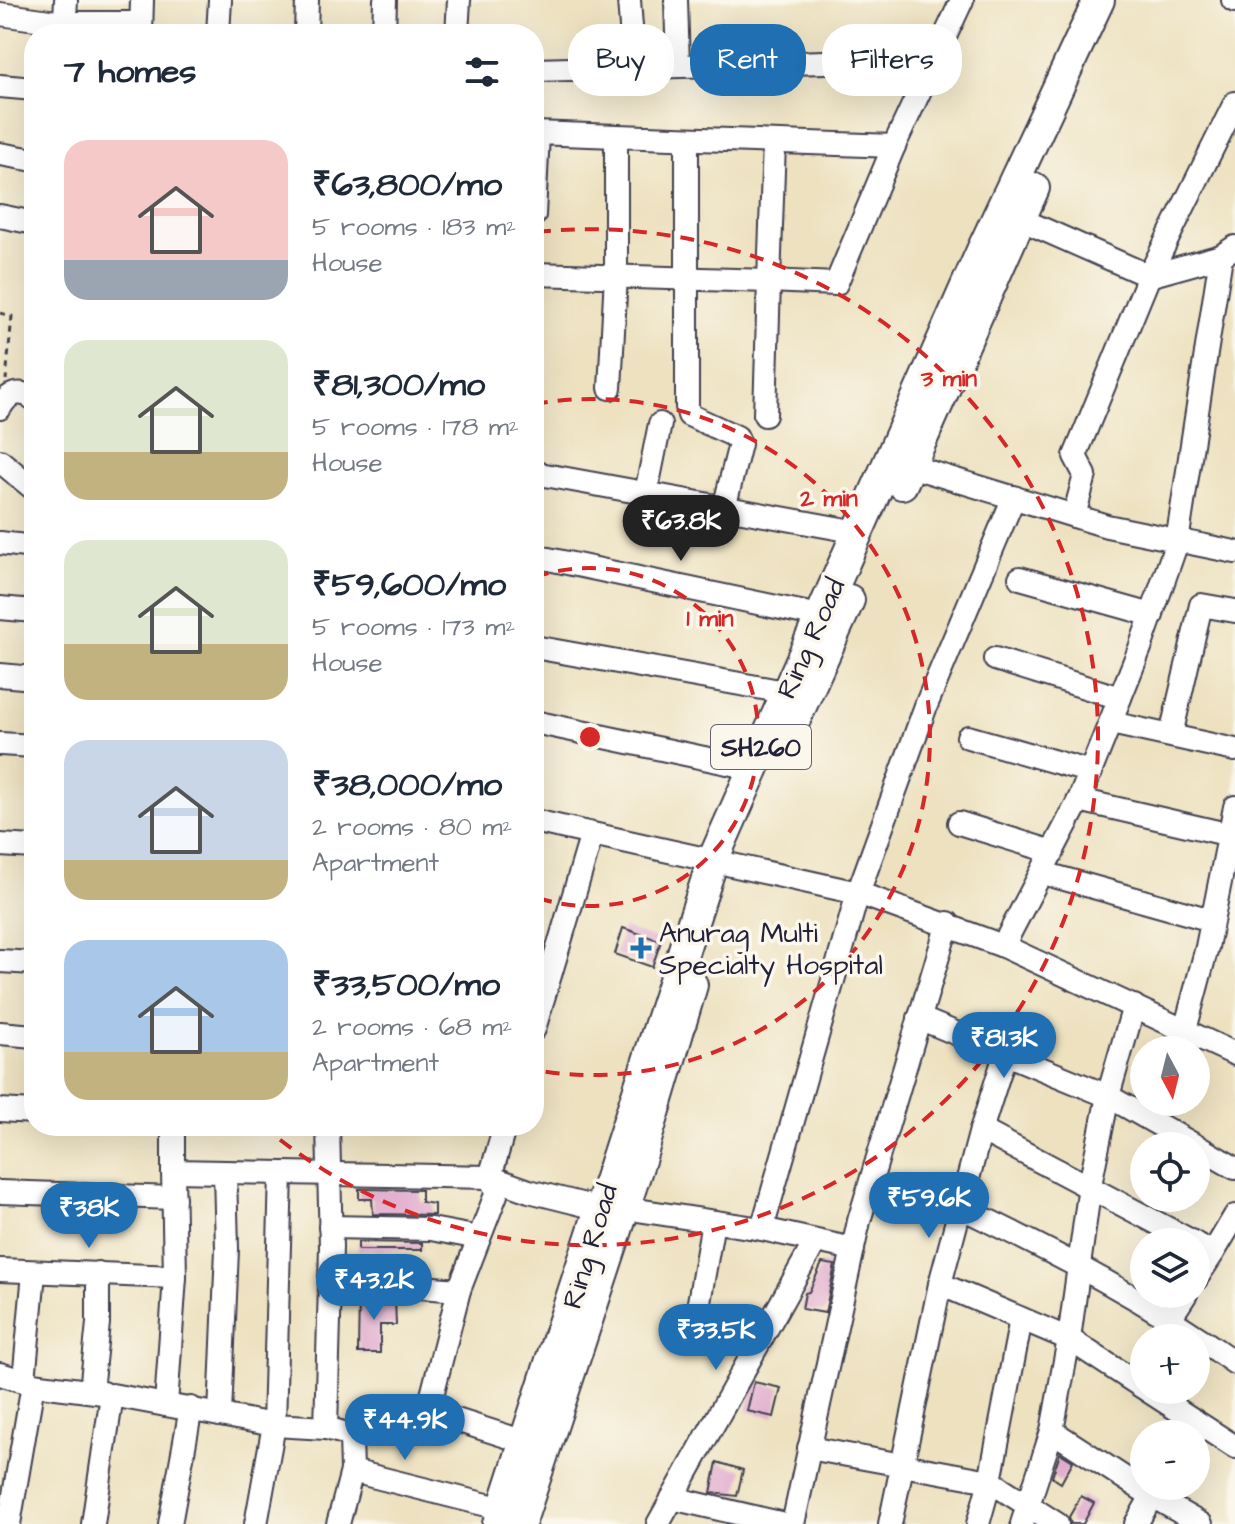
<!DOCTYPE html>
<meta charset="utf-8">
<style>
body{margin:0;font-family:"Architects Daughter",sans-serif;background:#f6f6f7;color:#1f2937;height:100vh;display:flex;flex-direction:column;font-size:30px;white-space:nowrap}
*{box-sizing:border-box;margin:0}
p{font-size:26px;color:#747a83}
.icon{flex:none;width:44px;height:44px;fill:none;stroke:currentColor;stroke-width:2;stroke-linecap:round;stroke-linejoin:round}
.map{position:relative;flex:1;overflow:hidden}
.details{position:absolute;left:24px;top:24px;width:520px;height:1112px;display:flex;flex-direction:column;background:#fff;border-radius:32px;box-shadow:0 8px 32px #0002}
.details>*{flex:none}
.hud{position:absolute;left:568px;top:24px;width:546px;height:72px;display:flex;gap:16px}
.needle{width:52px;rotate:173deg}
.buttons{position:absolute;left:1130px;top:1036px;display:grid;gap:16px}
.buttons a{display:grid;place-items:center;width:80px;height:80px;border-radius:50%;background:#fff;box-shadow:0 8px 32px #0002;font-size:40px}
.price{position:absolute;translate:-50% -68px;padding:0 18px;border-radius:28px;background:#1f6fb2;color:#fff;font-size:26px;line-height:52px;filter:drop-shadow(0 2px 4px #0008)}
.price::after{content:'';position:absolute;left:50%;top:48px;width:24px;height:18px;margin-left:-12px;background:inherit;clip-path:polygon(0 0,100% 0,50% 100%)}
.price.on{background:#222;color:#fff}
ul{padding:0;list-style:none}
li{display:flex;align-items:center;gap:24px;height:200px;padding:0 40px}
li span{display:grid;place-items:center;flex:none;width:224px;height:160px;border-radius:24px;color:#555}
li>.icon{margin-inline-start:auto}
span .icon{width:96px;height:96px;fill:#fffc;stroke-width:1}
li b{font-size:34px}
h2{display:flex;justify-content:space-between;align-items:center;height:96px;padding:0 40px;font-size:34px}
.pill{padding:0 28px;border-radius:32px;background:#fff;box-shadow:0 8px 32px #0002;font-size:28px;line-height:72px}
.pill.on{background:#1f6fb2;color:#fff}
.map>svg:first-child{display:block}
.building{fill:#e0aace}
.lines{fill:none;stroke-linecap:round;stroke-linejoin:round}
.minor-casing{stroke:#403f4f;stroke-width:26}
.highway-casing{stroke:#403f4f;stroke-width:34}
.path{stroke:#403f4f;stroke-width:3;stroke-dasharray:6 6;stroke-linecap:butt}
.minor{stroke:#fff;stroke-width:22}
.highway{stroke:#fff;stroke-width:30}
.ring{fill:none;stroke:#d62828;stroke-width:4;stroke-dasharray:14 10}
.poi-dot{fill:#1f6fb2;stroke:#fbf7ec;stroke-width:3}
.labels{text-anchor:middle;stroke-width:7;stroke-linejoin:round;paint-order:stroke}
.shield{fill:#fbf7ec;stroke:#636270;stroke-width:2}
.shield-label{font-size:26px;font-weight:bold;fill:#22223b}
.street-label{font-size:28px;fill:#22223b;stroke:#fbf7ec}
.poi-label{font-size:28px;fill:#22223b;stroke:#fbf7ec;text-anchor:start}
.centre{fill:#d62828;stroke:#fbf7ec;stroke-width:4}
.ring-label{font-size:24px;text-anchor:middle;font-weight:bold;fill:#d62828;stroke:#fbf7ec;stroke-width:7;stroke-linejoin:round;paint-order:stroke}
</style>
<div class="map">
<svg width="1235" height="1524" viewBox="0 0 1235 1524">
<rect width="100%" height="100%" fill="#fbf7ec"/>
<filter id="ink" filterUnits="userSpaceOnUse"><feTurbulence type="fractalNoise" baseFrequency=".0125" numOctaves="2"/><feDisplacementMap in="SourceGraphic" scale="16" xChannelSelector="R" yChannelSelector="G"/><feConvolveMatrix kernelMatrix="1 2 1 2 8 2 1 2 1" color-interpolation-filters="sRGB"/></filter>
<filter id="wash" filterUnits="userSpaceOnUse"><feTurbulence type="fractalNoise" baseFrequency=".006" numOctaves="4" result="noise"/><feDisplacementMap in="SourceGraphic" scale="32" xChannelSelector="R" yChannelSelector="G"/><feGaussianBlur stdDeviation="1.8" result="paint"/><feColorMatrix in="noise" values="0 0 0 0 0 0 0 0 0 0 0 0 0 0 0 0 0 1.4 0 .05"/><feComposite in="paint" operator="in"/></filter>
<g filter="url(#wash)">
<rect width="100%" height="100%" fill="#ede1c0"/>
<g id="blocks">
<g class="building">
<path d="M623,928l38,13 -9,26 -37,-13z"/>
<path d="M359,1189l62,1v12l13,2v11l-61,-1 -1,-15h-13z"/>
<path d="M358,1242l64,1v7h-64z"/>
<path d="M822,1263l13,2 -10,48 -23,-4 3,-16 4,-1z"/>
<path d="M359,1296l36,3 1,26h-16v28h-22z"/>
<path d="M723,1308l36,6 -22,39 -22,-9z"/>
<path d="M754,1382l27,6 -7,29 -27,-6z"/>
<path d="M1060,1453l13,8 -12,22 -9,-6z"/>
<path d="M717,1462l26,8 -6,26 -26,-3z"/>
<path d="M1081,1496l13,7 -11,21h-12l-2,-7z"/>
</g>
</g>
</g>
<g filter="url(#ink)">
<use href="#blocks" fill-opacity="0" stroke="#403f4f" stroke-width="2"/>
<g class="lines">
<defs>
<g id="minor">
<path d="M629,0l5,67"/>
<path d="M676,0l2,66"/>
<path d="M1233,0l2,1"/>
<path d="M0,14l64,9h77"/>
<path d="M64,34l2,-34"/>
<path d="M141,34l1,-34"/>
<path d="M218,34l2,-34"/>
<path d="M306,34l1,-34"/>
<path d="M384,34l1,-34"/>
<path d="M457,34l2,-34"/>
<path d="M534,70l401,-11"/>
<path d="M0,86l34,3"/>
<path d="M534,133l360,13 68,-146"/>
<path d="M687,140v267l2,8 48,22 3,7 -16,64"/>
<path d="M774,143l-5,138 67,3 58,-138"/>
<path d="M0,154l34,6"/>
<path d="M534,215l4,-81"/>
<path d="M0,216l34,7"/>
<path d="M1020,219l129,57 72,-20 14,-9"/>
<path d="M534,274l235,7 -4,134"/>
<path d="M610,388l6,-113v-137"/>
<path d="M0,408c8,-15 20,-19 34,-9"/>
<path d="M0,461l34,28"/>
<path d="M910,466l197,60 128,26"/>
<path d="M534,473l324,59"/>
<path d="M646,493l14,-69"/>
<path d="M1074,516l11,-41 -10,-19 74,-180 86,-173"/>
<path d="M0,543l34,4"/>
<path d="M534,556l285,60"/>
<path d="M1020,578l132,37"/>
<path d="M0,608l34,3"/>
<path d="M534,647l251,45"/>
<path d="M995,659l125,39"/>
<path d="M0,675l34,3"/>
<path d="M534,722l217,46"/>
<path d="M1111,723l124,27"/>
<path d="M1171,735l30,-130 34,6"/>
<path d="M968,737l123,35"/>
<path d="M0,744l34,2"/>
<path d="M1079,800l156,36"/>
<path d="M534,821l324,72 145,53 232,108"/>
<path d="M959,823l94,29"/>
<path d="M0,845l34,2"/>
<path d="M1043,873l168,47"/>
<path d="M1003,946l76,-146 61,-152 37,-106 44,-286"/>
<path d="M0,961l34,2"/>
<path d="M919,1018l189,78 127,72"/>
<path d="M534,1029l58,-195"/>
<path d="M1185,1030l22,-83 28,-140"/>
<path d="M0,1033l34,3"/>
<path d="M1005,1055l-24,75 212,112"/>
<path d="M0,1110l34,2"/>
<path d="M173,1126v45l317,6 15,-51"/>
<path d="M281,1173l-7,252 52,3 5,-181 -3,-121"/>
<path d="M490,1177l39,14 72,18"/>
<path d="M0,1192l174,6"/>
<path d="M624,1208l138,21 91,20"/>
<path d="M962,1208c96,46 187,93 273,155"/>
<path d="M330,1227l101,2 48,9"/>
<path d="M762,1229l96,-336 69,-190 87,-206"/>
<path d="M1196,1244l17,9 22,-37"/>
<path d="M0,1270l175,7"/>
<path d="M1196,1279l17,-26"/>
<path d="M330,1280l129,10 38,-98 -7,-15"/>
<path d="M940,1284l129,55 75,49"/>
<path d="M459,1290l-31,121 97,31"/>
<path d="M698,1308l15,-86"/>
<path d="M1171,1317l15,-23"/>
<path d="M0,1374l33,10 70,9"/>
<path d="M24,1380l10,-107"/>
<path d="M1147,1390l88,57"/>
<path d="M91,1391l7,-68v-50"/>
<path d="M166,1405l9,-128 -2,-106"/>
<path d="M220,1415l7,-166 -2,-77"/>
<path d="M326,1428l25,7 1,36 151,38"/>
<path d="M1052,1431l100,65"/>
<path d="M809,1448l181,33 67,43"/>
<path d="M672,1498l112,26"/>
<path d="M9,1524l24,-140"/>
<path d="M93,1524l19,-129 162,30 -18,99"/>
<path d="M170,1524l21,-116"/>
<path d="M338,1524l14,-53"/>
<path d="M658,1524l157,-282"/>
<path d="M793,1524l66,-303 89,-298"/>
<path d="M890,1524l50,-240 41,-154"/>
<path d="M978,1524l12,-43 31,-162"/>
<path d="M1022,1524l30,-93 17,-92 21,-154 18,-89 26,-90"/>
<path d="M1136,1524l16,-28 49,28"/>
</g>
<g id="highway">
<path d="M902,484l132,-296"/>
<path d="M783,746l66,-146"/>
<path d="M498,1524l215,-664 270,-612 116,-248"/>
<path d="M520,1524l121,-367 51,-172"/>
</g>
</defs>
<use href="#minor" class="minor-casing"/>
<use href="#highway" class="highway-casing"/>
<path class="path" d="M0,313l12,3 -6,64"/>
<use href="#minor" class="minor"/>
<use href="#highway" class="highway"/>
</g>
</g>
<g class="ring">
<path d="M535 577A169 169 0 1 1 535 897"/>
<path d="M534 404A338 338 0 1 1 534 1070"/>
<path d="M537 232A508 508 0 1 1 263 1126"/>
</g>
<path class="poi-dot" d="M637 936h8v8h8v8h-8v8h-8v-8h-8v-8h8z"/>
<g class="labels">
<rect class="shield" x="711" y="725" width="100" height="44" rx="6"/>
<g class="shield-label">
<text x="761" y="756">SH260</text>
</g>
<g class="street-label">
<text transform="translate(810 638) rotate(-66)" y="10">Ring Road</text>
<text transform="translate(589 1246) rotate(-73)" y="10">Ring Road</text>
</g>
<g class="poi-label">
<text x="659" y="942">Anurag Multi<tspan x="659" dy="32">Specialty Hospital</tspan></text>
</g>
</g>
<circle cx="590" cy="737" r="12" class="centre"/>
<g class="ring-label">
<text x="949" y="386">3 min</text>
<text x="829" y="506">2 min</text>
<text x="710" y="626">1 min</text>
</g>
</svg>
<div class="buttons">
<a><svg class="needle" viewBox="-14 -14 28 28"><path d="M0-13l5 13h-10z" fill="#e53935"/><path d="M0 13l5-13h-10z" fill="#747a83"/></svg></a>
<a><svg class="icon" aria-label="locate" viewBox="0 0 24 24"><circle cx="12" cy="12" r="6"/><path d="M12 2v4M12 18v4M2 12h4M18 12h4"/></svg></a>
<a><svg class="icon" aria-label="layers" viewBox="0 0 24 24"><path d="M12 4l9 5-9 5-9-5zM3 14l9 5 9-5"/></svg></a>
<a>+</a>
<a>−</a>
</div>
<b class="price on" style="left:681px;top:563px">₹63.8K</b>
<b class="price" style="left:1004px;top:1080px">₹81.3K</b>
<b class="price" style="left:929px;top:1240px">₹59.6K</b>
<b class="price" style="left:89px;top:1250px">₹38K</b>
<b class="price" style="left:374px;top:1322px">₹43.2K</b>
<b class="price" style="left:716px;top:1372px">₹33.5K</b>
<b class="price" style="left:405px;top:1462px">₹44.9K</b>
<div class="hud">
<a class="pill">Buy</a>
<a class="pill on">Rent</a>
<a class="pill">Filters</a>
</div>
<section class="details">
<h2>7 homes<svg class="icon" aria-label="filters" viewBox="0 0 24 24"><path d="M4 7h16M4 17h16"/><circle cx="9" cy="7" r="2"/><circle cx="15" cy="17" r="2"/></svg></h2>
<ul>
<li><span style="background:linear-gradient(#f6c9c9 75%,#9aa5b1 0)"><svg class="icon" aria-label="home" viewBox="0 0 24 24"><path d="M3 11l9-7 9 7M6 9v11h12V9"/></svg></span><div><b>₹63,800/mo</b><p>5 rooms · 183 m²</p><p>House</p></div></li>
<li><span style="background:linear-gradient(#dfe7d0 70%,#c2b280 0)"><svg class="icon" aria-label="home" viewBox="0 0 24 24"><path d="M3 11l9-7 9 7M6 9v11h12V9"/></svg></span><div><b>₹81,300/mo</b><p>5 rooms · 178 m²</p><p>House</p></div></li>
<li><span style="background:linear-gradient(#dfe7d0 65%,#c2b280 0)"><svg class="icon" aria-label="home" viewBox="0 0 24 24"><path d="M3 11l9-7 9 7M6 9v11h12V9"/></svg></span><div><b>₹59,600/mo</b><p>5 rooms · 173 m²</p><p>House</p></div></li>
<li><span style="background:linear-gradient(#c9d6e8 75%,#c2b280 0)"><svg class="icon" aria-label="home" viewBox="0 0 24 24"><path d="M3 11l9-7 9 7M6 9v11h12V9"/></svg></span><div><b>₹38,000/mo</b><p>2 rooms · 80 m²</p><p>Apartment</p></div></li>
<li><span style="background:linear-gradient(#a9c7e8 70%,#c2b280 0)"><svg class="icon" aria-label="home" viewBox="0 0 24 24"><path d="M3 11l9-7 9 7M6 9v11h12V9"/></svg></span><div><b>₹33,500/mo</b><p>2 rooms · 68 m²</p><p>Apartment</p></div></li>
</ul>
</section>
</div>
